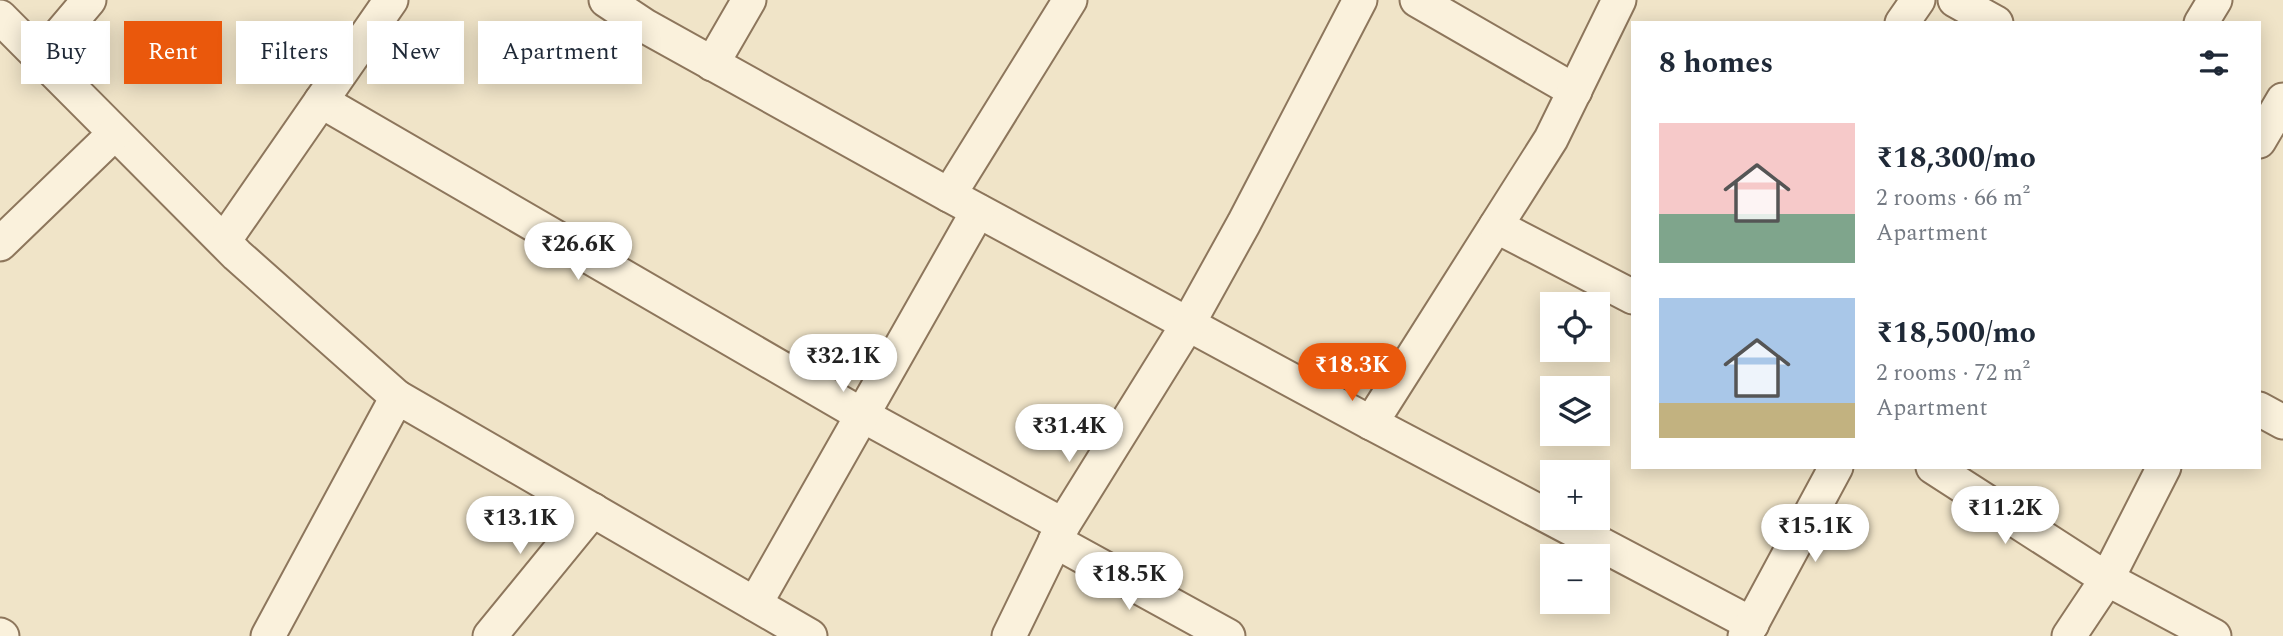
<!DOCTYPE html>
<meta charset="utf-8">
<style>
body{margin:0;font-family:Spectral,serif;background:#f2f2f3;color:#1f2937;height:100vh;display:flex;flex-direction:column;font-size:26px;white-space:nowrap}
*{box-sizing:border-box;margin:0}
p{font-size:23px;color:#747a83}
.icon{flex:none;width:38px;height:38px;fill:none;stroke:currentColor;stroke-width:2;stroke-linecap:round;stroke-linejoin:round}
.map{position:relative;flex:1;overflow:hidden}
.drawer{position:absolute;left:1631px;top:21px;width:630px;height:448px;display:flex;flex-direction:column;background:#fff;border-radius:0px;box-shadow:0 4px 18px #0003}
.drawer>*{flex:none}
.hud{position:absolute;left:21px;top:21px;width:665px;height:63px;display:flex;gap:14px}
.buttons{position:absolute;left:1540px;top:292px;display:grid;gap:14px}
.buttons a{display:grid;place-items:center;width:70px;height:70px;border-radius:0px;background:#fff;box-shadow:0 4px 18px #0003;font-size:35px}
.price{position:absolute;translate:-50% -60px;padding:0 16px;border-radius:24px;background:#fff;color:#222;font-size:23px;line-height:46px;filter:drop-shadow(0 2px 4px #0008)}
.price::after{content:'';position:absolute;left:50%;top:42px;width:21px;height:16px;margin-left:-10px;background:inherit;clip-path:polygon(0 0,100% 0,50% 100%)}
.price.selected{background:#ea580c;color:#fff}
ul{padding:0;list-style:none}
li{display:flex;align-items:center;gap:21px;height:175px;padding:0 28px}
li span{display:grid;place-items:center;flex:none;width:196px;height:140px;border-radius:0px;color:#555}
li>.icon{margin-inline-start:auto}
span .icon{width:84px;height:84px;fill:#fffc;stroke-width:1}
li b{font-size:30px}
h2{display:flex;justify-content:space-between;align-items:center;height:84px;padding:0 28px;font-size:30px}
.tag{padding:0 24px;border-radius:0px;background:#fff;box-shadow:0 4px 18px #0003;font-size:24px;line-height:63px}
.tag.selected{background:#ea580c;color:#fff}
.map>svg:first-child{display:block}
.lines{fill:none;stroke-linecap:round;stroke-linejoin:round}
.minor-casing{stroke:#8d765c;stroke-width:37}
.minor{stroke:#faf1dc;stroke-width:33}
</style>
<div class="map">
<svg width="2283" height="636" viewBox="0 0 2283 636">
<rect width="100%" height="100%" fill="#f0e4c8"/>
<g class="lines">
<defs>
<g id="minor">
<path d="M606,0l39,26 304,169"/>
<path d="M1070,0l-121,195 422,228"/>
<path d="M1417,0l158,91"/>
<path d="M1619,0l-68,139 -180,284 381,201"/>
<path d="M1955,0l41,23"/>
<path d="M0,17l237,238 160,142"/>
<path d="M1902,23l16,-23"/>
<path d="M2201,23l14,-23"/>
<path d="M40,58l49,-58"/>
<path d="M712,64l37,-64"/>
<path d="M321,101l541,314 201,110"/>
<path d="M2259,141l24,-41"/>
<path d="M1496,226l137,71"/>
<path d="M224,241l167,-241"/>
<path d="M0,244l115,-111"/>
<path d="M2259,409l24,13"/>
<path d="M1933,467l174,112 57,-112"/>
<path d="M1055,541l173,95"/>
<path d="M755,604l223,-393"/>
<path d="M0,635l2,1"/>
<path d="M268,636l129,-239 413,239"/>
<path d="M490,636l103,-126"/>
<path d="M1009,636l54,-111 125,-201 56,-101 116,-223"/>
<path d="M1745,636l91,-169"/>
<path d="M2069,636l38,-57 107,57"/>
</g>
</defs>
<use href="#minor" class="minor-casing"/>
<use href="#minor" class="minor"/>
</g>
</svg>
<div class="buttons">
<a><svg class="icon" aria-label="locate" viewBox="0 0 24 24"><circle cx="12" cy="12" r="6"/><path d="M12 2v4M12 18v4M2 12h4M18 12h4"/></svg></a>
<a><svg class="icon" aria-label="layers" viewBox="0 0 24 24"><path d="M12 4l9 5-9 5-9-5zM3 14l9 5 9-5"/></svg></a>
<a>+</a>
<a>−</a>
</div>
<b class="price" style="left:578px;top:282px">₹26.6K</b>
<b class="price" style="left:843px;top:394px">₹32.1K</b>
<b class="price selected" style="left:1352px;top:403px">₹18.3K</b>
<b class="price" style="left:1069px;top:464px">₹31.4K</b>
<b class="price" style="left:2005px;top:546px">₹11.2K</b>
<b class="price" style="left:520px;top:556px">₹13.1K</b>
<b class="price" style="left:1815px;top:564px">₹15.1K</b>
<b class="price" style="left:1129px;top:612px">₹18.5K</b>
<div class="hud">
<a class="tag">Buy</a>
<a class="tag selected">Rent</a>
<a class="tag">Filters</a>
<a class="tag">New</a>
<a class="tag">Apartment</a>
</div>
<section class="drawer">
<h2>8 homes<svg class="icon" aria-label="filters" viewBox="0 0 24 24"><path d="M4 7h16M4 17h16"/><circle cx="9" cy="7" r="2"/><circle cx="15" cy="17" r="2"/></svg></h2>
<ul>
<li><span style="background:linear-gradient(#f6c9c9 65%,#7fa58c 0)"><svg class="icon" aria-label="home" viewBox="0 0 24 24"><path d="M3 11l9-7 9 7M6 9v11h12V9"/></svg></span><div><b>₹18,300/mo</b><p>2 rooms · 66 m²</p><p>Apartment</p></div></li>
<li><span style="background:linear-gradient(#a9c7e8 75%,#c2b280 0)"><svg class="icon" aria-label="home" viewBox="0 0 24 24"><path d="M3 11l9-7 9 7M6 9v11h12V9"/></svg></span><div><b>₹18,500/mo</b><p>2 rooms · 72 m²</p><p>Apartment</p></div></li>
</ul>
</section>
</div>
